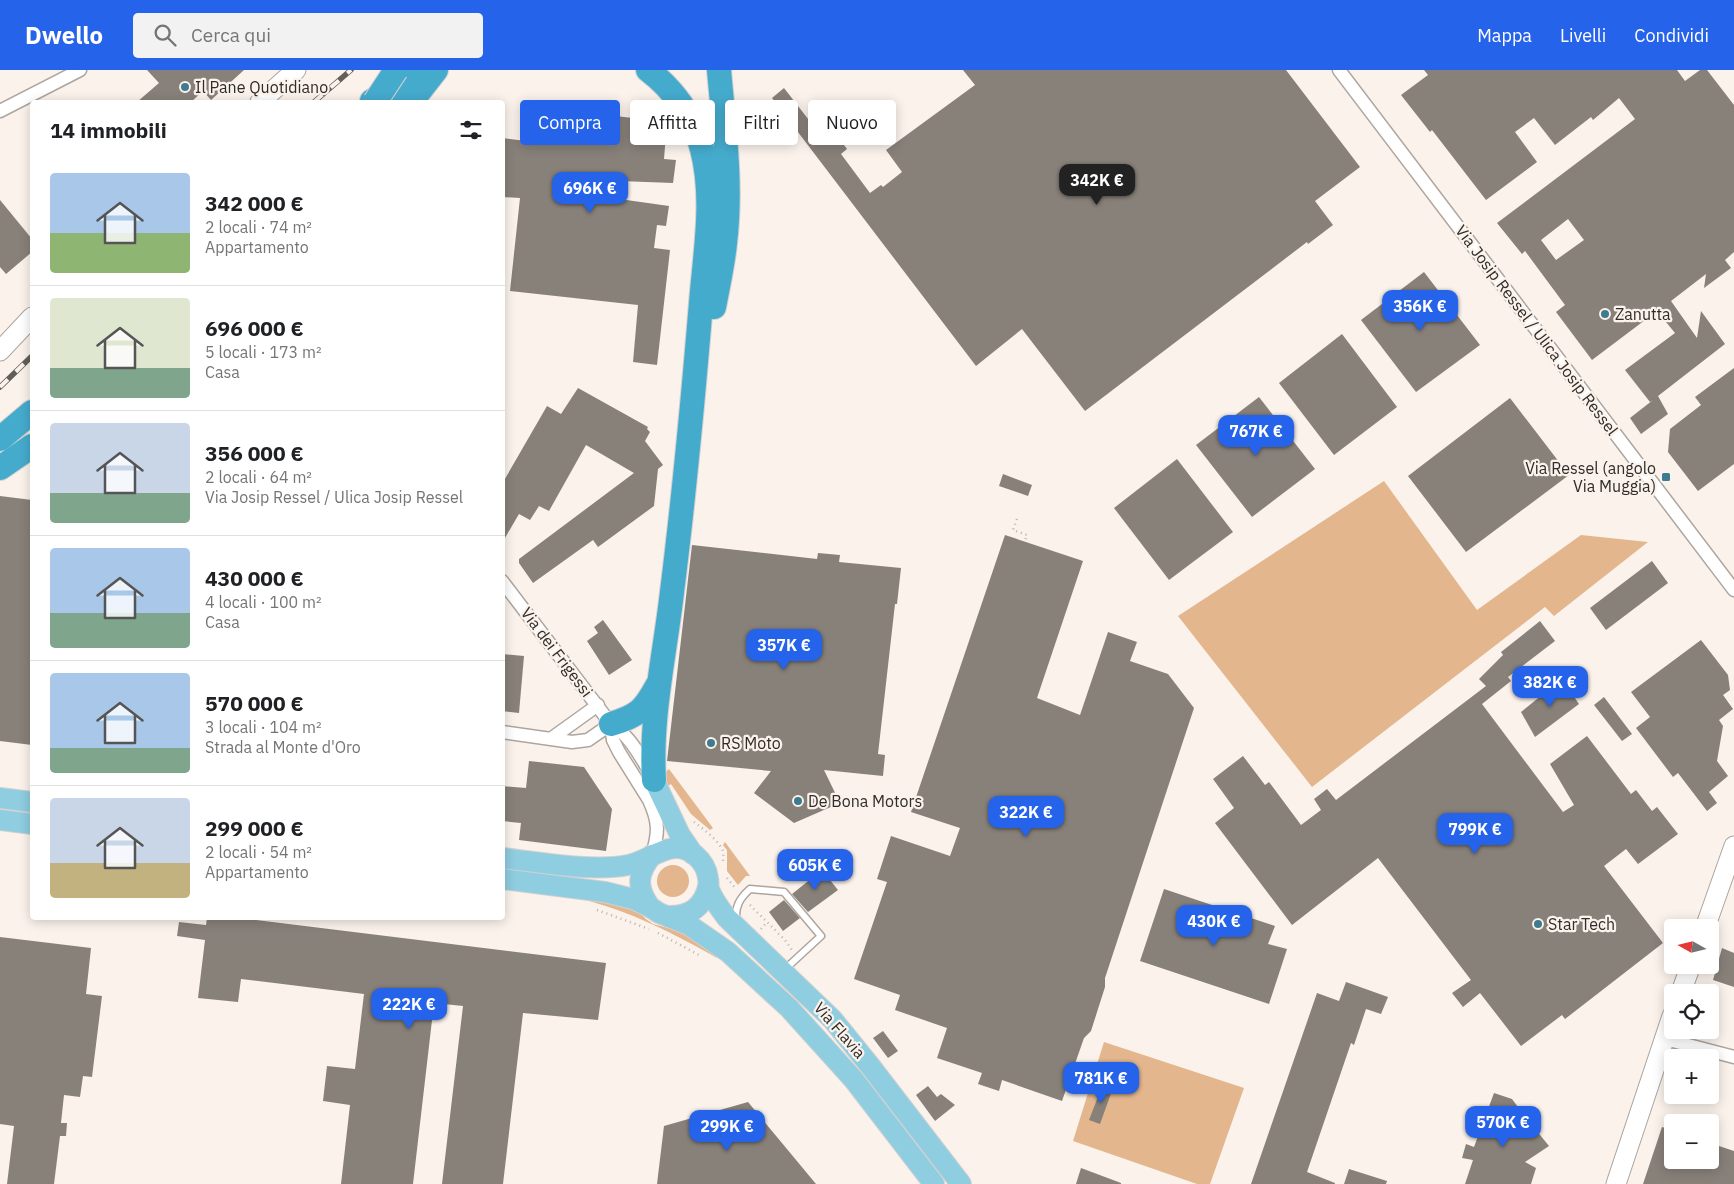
<!DOCTYPE html>
<html lang="it">
<meta charset="utf-8">
<style>
body{margin:0;font-family:"IBM Plex Sans",sans-serif;background:#f2f2f2;color:#202124;height:100vh;display:flex;flex-direction:column;font-size:19px;white-space:nowrap}
*{box-sizing:border-box;margin:0}
p{font-size:16px;color:#757577}
.icon{flex:none;width:28px;height:28px;fill:none;stroke:currentColor;stroke-width:2;stroke-linecap:round;stroke-linejoin:round}
.map{position:relative;flex:1;overflow:hidden}
.drawer{position:absolute;left:30px;top:30px;width:475px;height:820px;display:flex;flex-direction:column;background:#fff;border-radius:5px;box-shadow:0 2px 12px #0003}
.drawer>*{flex:none}
.hud{position:absolute;left:520px;top:30px;width:475px;height:45px;display:flex;gap:10px}
.needle{width:32px;rotate:278deg}
.buttons{position:absolute;left:1664px;top:849px;display:grid;gap:10px}
.buttons a{display:grid;place-items:center;width:55px;height:55px;border-radius:5px;background:#fff;box-shadow:0 2px 12px #0003;font-size:25px}
.price{position:absolute;translate:-50% -42px;padding:0 11px;border-radius:10px;background:#2563eb;color:#fff;font-size:16px;line-height:32px;filter:drop-shadow(0 1px 2px #0008)}
.price::after{content:'';position:absolute;left:50%;top:30px;width:15px;height:11px;margin-left:-8px;background:inherit;clip-path:polygon(0 0,100% 0,50% 100%)}
.price.selected{background:#222;color:#fff}
ul{padding:0;list-style:none}
li{display:flex;align-items:center;gap:15px;height:125px;padding:0 20px}
li+li{border-top:1px solid #e0e0e0}
li span{display:grid;place-items:center;flex:none;width:140px;height:100px;border-radius:5px;color:#555}
li>.icon{margin-inline-start:auto}
span .icon{width:60px;height:60px;fill:#fffc;stroke-width:1}
li b{font-size:21px}
h2{display:flex;justify-content:space-between;align-items:center;height:60px;padding:0 20px;font-size:21px}
.chip{padding:0 18px;border-radius:5px;background:#fff;box-shadow:0 2px 12px #0003;font-size:18px;line-height:45px}
.chip.selected{background:#2563eb;color:#fff}
header{display:flex;align-items:center;gap:30px;box-sizing:border-box;height:70px;padding:0 25px;background:#2563eb;color:#fff}
header strong{font-size:24px}
nav{display:flex;gap:28px;margin-inline-start:auto;font-size:18px}
.search{width:350px;height:45px;background:#f2f2f2;display:flex;align-items:center;gap:12px;box-sizing:border-box;padding:0 18px;border-radius:5px;color:#757577;font-size:19px}
.map>svg:first-child{display:block}
.green{fill:#e3b68d}
.building{fill:#88817a;fill-rule:evenodd}
.lines{fill:none;stroke-linecap:round;stroke-linejoin:round}
.lane-casing{stroke:#ada59e;stroke-width:9}
.street-casing{stroke:#ada59e;stroke-width:15}
.secondary-casing{stroke:#ada59e;stroke-width:21}
.primary-casing{stroke:#d1d1d0;stroke-width:22}
.highway-casing{stroke:#d1d1d0;stroke-width:26}
.path{stroke:#bab4ae;stroke-width:2.5;stroke-dasharray:1 4;stroke-linecap:butt}
.lane{stroke:#fff;stroke-width:6}
.street{stroke:#fff;stroke-width:12}
.secondary{stroke:#fff;stroke-width:19}
.primary{stroke:#8fcde1;stroke-width:20}
.highway{stroke:#45abcd;stroke-width:24}
.rail-casing{stroke:#625e5a;stroke-width:5.5}
.rail{stroke:#faf2eb;stroke-width:4;stroke-dasharray:11;stroke-linecap:butt}
.highway-bridge-casing{stroke:#d1d1d0;stroke-width:26;stroke-linecap:butt}
.highway-bridge{stroke:#45abcd;stroke-width:24}
.poi-dot{fill:#3d7b91;stroke:#faf2eb;stroke-width:2}
.labels{text-anchor:middle;stroke-width:4.5;stroke-linejoin:round;paint-order:stroke}
.poi-label{font-size:16px;fill:#2f2c29;stroke:#faf2eb;text-anchor:start}
.street-label{font-size:16px;fill:#2f2c29;stroke:#faf2eb}
</style>
<header>
<strong>Dwello</strong>
<div class="search"><svg class="icon" aria-label="search" viewBox="0 0 24 24"><circle cx="10" cy="10" r="6"/><path d="M15 15l6 6"/></svg>Cerca qui</div>
<nav><a>Mappa</a><a>Livelli</a><a>Condividi</a></nav>
</header>
<div class="map">
<svg width="1734" height="1114" viewBox="0 0 1734 1114">
<rect width="100%" height="100%" fill="#faf2eb"/>
<g class="green">
<path d="M1384,411l93,129 104,-75 67,7 -94,74 -9,-9 -233,180 -134,-171z"/>
<path d="M669,699l44,59 -3,2 -19,-16 -20,-30 -6,4 -5,-11z"/>
<path d="M725,772l25,34h-4l-8,9 -11,-14v-21l-4,-5z"/>
<circle cx="673" cy="811" r="16"/>
<path d="M581,829l37,4 21,9 7,7 7,5 27,7 39,24 -2,3c-44,-25 -87,-47 -136,-59z"/>
<path d="M1104,972l140,46 -34,96h-13l-124,-43z"/>
</g>
<g class="building">
<path d="M147,0h97l-33,30 -8,-9 -12,11h-54l22,-19z"/>
<path d="M963,0h323l74,97 -45,34 18,24 -25,19 -1,-2 -222,169 -63,-82 -46,37 -204,-268 12,-10 35,45 11,-7 17,23 -6,5 29,39 11,-8 2,2 19,-15 -16,-22 89,-65z"/>
<path d="M1424,0h253l8,11 15,-11h7l27,35v147l-9,8 6,8 -27,20 2,-14 -35,27 26,37 4,-27 24,33 -67,52 10,18 -27,20 -11,-16 23,-18 -3,2 -25,-32 50,-37 -18,-22 -65,49 -36,-48 9,-7 -40,-54 -3,3 -25,-31 138,-104 -16,-21 -26,22 -2,-3 -36,28 -21,-27 -19,14 22,30 -51,38 -54,-70 -2,2 -29,-37 27,-20zM1568,149l16,21 -28,20 -15,-20z"/>
<path d="M530,36l137,16 -3,37 12,1 -3,23 -80,-3 -2,15 78,11 -3,20 -9,-1 -3,23 16,2 -13,115 -24,-3 5,-57 -128,-14 10,-93 -18,-1v-59l24,3z"/>
<path d="M0,130l32,39v13l-26,22 -6,-7z"/>
<path d="M1424,202l56,73 -64,47 -55,-72z"/>
<path d="M1342,264l55,73 -63,48 -55,-72z"/>
<path d="M1734,298v96l-36,27 -30,-39 2,-23 31,-24 -6,-8z"/>
<path d="M578,318l70,39 -1,2 3,3 -5,9 18,24 -5,4 -4,37 -56,41 -5,-7 -60,43 -14,-20v-4l115,-86 -48,-28 -37,66 -10,-5 -9,14 -11,-6 -17,29v-59l45,-78 14,8z"/>
<path d="M1259,327l56,72 -63,48 -56,-72z"/>
<path d="M1510,328l59,77 -103,77 -58,-76z"/>
<path d="M1177,389l56,73 -64,48 -55,-72z"/>
<path d="M1003,404l29,11 -4,11 -29,-10z"/>
<path d="M0,426l32,4v245l-32,-4z"/>
<path d="M1005,465l78,26 -46,137 43,17 28,-83 29,10 -7,19 38,13 26,34 -89,270v9l-14,44 -7,7 -22,63 -60,-21 -3,11 -21,-7 4,-11 -45,-15 10,-30 -52,-18 5,-15 -46,-16 33,-97 -10,-3 14,-43 59,20 10,-28 -49,-16z"/>
<path d="M692,475l125,14 1,-6 22,2 -1,7 62,6 -4,36h-2l-17,150 7,1 -2,21 -59,-6 16,33 -46,20 -40,-30 17,-22 -104,-10z"/>
<path d="M1652,491l16,22 -62,47 -16,-22z"/>
<path d="M603,550l29,40 -23,15 -22,-34 11,-8 -4,-6z"/>
<path d="M1540,551l15,20 -47,36 3,4 -29,23 81,108 11,-7 -24,-41 37,-28 44,58 5,-4 16,21 5,-4 21,27 -40,30 -12,-15 -22,17 59,77 -98,76 -3,-4 -41,31 -41,-53 -17,14 -11,-14 19,-13 -93,-122 -86,67 -77,-102 19,-15 -21,-29 30,-23 22,29 4,-3 32,43 20,-15 -7,-11 13,-10 9,11 150,-114 -7,-7 24,-24 -2,-3z"/>
<path d="M1701,570l27,35 2,15 -7,5 10,14 -14,11 4,6 -6,35 11,15 -19,16 8,11 -10,8 -29,-38 -5,4 -37,-49 14,-11 -19,-25z"/>
<path d="M502,584l22,2 -5,57 -17,-2z"/>
<path d="M1562,609l17,25 -44,33 -14,-25z"/>
<path d="M1604,627l28,37 -10,7 -28,-36z"/>
<path d="M529,691l55,6 28,42 -6,42 -87,-11 2,-17 -19,-2v-35l24,2z"/>
<path d="M822,800l16,20 -30,22 -16,-18z"/>
<path d="M1164,819l111,37 -7,18 19,5 -18,55 -129,-43z"/>
<path d="M784,830l16,18 -17,13 -14,-19z"/>
<path d="M207,848h33l366,45 -8,57 -75,-7 -20,171h-61l21,-178 -29,-3 -21,181h-72l9,-79 -27,-4 4,-35 28,3 9,-75 -123,-15 -3,23 -40,-4 7,-58 -28,-4 2,-14 27,3z"/>
<path d="M0,867l91,11 -5,46 16,2 -10,81 -9,-1 -3,21 -16,-2 -3,28h6l-1,13h-6l-6,48h-47l7,-58 -14,-2z"/>
<path d="M1722,878l12,5v34l-21,-7z"/>
<path d="M1346,912l42,15 -7,17 -15,-5 -12,36 -3,-2 -44,129 28,11v1h-84l66,-191 22,8z"/>
<path d="M883,961l15,20 -10,7 -15,-20z"/>
<path d="M1103,1014l10,4 -13,36 -11,-4z"/>
<path d="M928,1016l9,11 4,-3 14,11 -20,16 -19,-26z"/>
<path d="M1494,1023l18,6 6,8 -6,11 21,14 3,-2 13,16 -24,16 11,6 -5,16h-66l8,-24 -11,-2 4,-14 8,3z"/>
<path d="M748,1032l68,82h-159l7,-58z"/>
<path d="M1662,1057l10,3v30h38v-17l24,8v33h-91z"/>
<path d="M1081,1098l40,15v1h-45z"/>
<path d="M1349,1099l38,12 -1,3h-42z"/>
</g>
<g class="lines">
<defs>
<path id="lane" d="M736,850c-1,-14 4,-22 14,-31l34,3 37,44 -37,34"/>
<g id="street">
<path d="M1339,0l395,520"/>
<path d="M0,41l80,-41"/>
<path d="M502,511l109,143c19,12 27,29 39,48"/>
<path d="M611,654l2,16 6,12 30,48c10,22 10,32 3,55"/>
<path d="M502,662l70,10 16,-2 23,-16"/>
<path d="M552,668l46,-33"/>
<path d="M1665,969l69,18"/>
</g>
<g id="secondary">
<path d="M260,32l36,-32"/>
<path d="M0,281l32,-34"/>
<path d="M1705,858l29,-82"/>
<path d="M1681,922l10,-27"/>
<path d="M1616,1114l56,-168"/>
</g>
<g id="primary">
<path d="M654,710l26,55 13,19"/>
<path d="M0,728l32,4"/>
<path d="M0,750l32,4"/>
<path d="M502,788c36,4 91,14 126,7 23,-4 44,-29 67,-10 7,6 12,14 13,23 1,4 0,7 1,11 4,11 11,20 18,29l106,102 38,47 90,117"/>
<path d="M502,809l103,13 28,7 17,8 9,6 30,12 39,27 61,56 65,72 80,104"/>
<path d="M650,837c-14,-20 -13,-33 2,-52"/>
<path d="M670,846c20,0 33,-9 38,-29"/>
</g>
<g id="highway">
<path d="M648,0c25,19 46,47 54,79 13,50 3,103 -1,154 -8,97 -17,193 -29,289 -7,62 -22,125 -18,188"/>
<path d="M372,31l60,-31"/>
<path d="M411,32l25,-32"/>
<path d="M714,237c4,-21 9,-43 11,-64 7,-57 -1,-116 -6,-173"/>
<path d="M0,369l32,-27"/>
<path d="M0,398l32,-22"/>
<path d="M611,654c27,-8 33,-14 46,-38"/>
</g>
</defs>
<use href="#lane" class="lane-casing"/>
<use href="#street" class="street-casing"/>
<use href="#secondary" class="secondary-casing"/>
<use href="#primary" class="primary-casing"/>
<use href="#highway" class="highway-casing"/>
<g class="path">
<path d="M1017,449l-4,11 14,5 -2,6"/>
<path d="M694,752c9,7 22,16 28,27 2,3 1,8 1,12"/>
<path d="M727,808l9,11"/>
<path d="M750,835l35,35 7,10"/>
<path d="M597,840l52,19"/>
<path d="M761,859l6,-7"/>
<path d="M658,863l41,22"/>
</g>
<use href="#lane" class="lane"/>
<use href="#street" class="street"/>
<use href="#secondary" class="secondary"/>
<use href="#primary" class="primary"/>
<use href="#highway" class="highway"/>
<defs>
<g id="rail">
<path d="M314,32l37,-32"/>
<path d="M0,317l32,-31"/>
</g>
</defs>
<use href="#rail" class="rail-casing"/>
<use href="#rail" class="rail"/>
<defs>
<path id="highway-bridge" d="M375,32l21,-32"/>
</defs>
<use href="#highway-bridge" class="highway-bridge-casing"/>
<use href="#highway-bridge" class="highway-bridge"/>
</g>
<g class="poi-dot">
<circle cx="185" cy="17" r="5"/>
<circle cx="1605" cy="244" r="5"/>
<rect x="1661" y="402" width="10" height="10" rx="2.5"/>
<circle cx="711" cy="673" r="5"/>
<circle cx="798" cy="731" r="5"/>
<circle cx="1538" cy="854" r="5"/>
</g>
<g class="labels">
<g class="poi-label">
<text x="195" y="23">Il Pane Quotidiano</text>
<text x="1615" y="250">Zanutta</text>
<text x="1656" y="404" text-anchor="end">Via Ressel (angolo<tspan x="1656" dy="18">Via Muggia)</tspan></text>
<text x="721" y="679">RS Moto</text>
<text x="808" y="737">De Bona Motors</text>
<text x="1548" y="860">Star Tech</text>
</g>
<g class="street-label">
<text transform="translate(1537 260) rotate(53)" y="6">Via Josip Ressel / Ulica Josip Ressel</text>
<text transform="translate(557 582) rotate(53)" y="6">Via dei Frigessi</text>
<text transform="translate(840 960) rotate(49)" y="6">Via Flavia</text>
</g>
</g>
</svg>
<div class="buttons">
<a><svg class="needle" viewBox="-14 -14 28 28"><path d="M0-13l5 13h-10z" fill="#e53935"/><path d="M0 13l5-13h-10z" fill="#757577"/></svg></a>
<a><svg class="icon" aria-label="locate" viewBox="0 0 24 24"><circle cx="12" cy="12" r="6"/><path d="M12 2v4M12 18v4M2 12h4M18 12h4"/></svg></a>
<a>+</a>
<a>−</a>
</div>
<b class="price selected" style="left:1097px;top:136px">342K €</b>
<b class="price" style="left:590px;top:144px">696K €</b>
<b class="price" style="left:1420px;top:262px">356K €</b>
<b class="price" style="left:1256px;top:387px">767K €</b>
<b class="price" style="left:784px;top:601px">357K €</b>
<b class="price" style="left:1550px;top:638px">382K €</b>
<b class="price" style="left:1026px;top:768px">322K €</b>
<b class="price" style="left:1475px;top:785px">799K €</b>
<b class="price" style="left:815px;top:821px">605K €</b>
<b class="price" style="left:1214px;top:877px">430K €</b>
<b class="price" style="left:409px;top:960px">222K €</b>
<b class="price" style="left:1101px;top:1034px">781K €</b>
<b class="price" style="left:1503px;top:1078px">570K €</b>
<b class="price" style="left:727px;top:1082px">299K €</b>
<div class="hud">
<a class="chip selected">Compra</a>
<a class="chip">Affitta</a>
<a class="chip">Filtri</a>
<a class="chip">Nuovo</a>
</div>
<section class="drawer">
<h2>14 immobili<svg class="icon" aria-label="filters" viewBox="0 0 24 24"><path d="M4 7h16M4 17h16"/><circle cx="9" cy="7" r="2"/><circle cx="15" cy="17" r="2"/></svg></h2>
<ul>
<li><span style="background:linear-gradient(#a9c7e8 60%,#8fb573 0)"><svg class="icon" aria-label="home" viewBox="0 0 24 24"><path d="M3 11l9-7 9 7M6 9v11h12V9"/></svg></span><div><b>342 000 €</b><p>2 locali · 74 m²</p><p>Appartamento</p></div></li>
<li><span style="background:linear-gradient(#dfe7d0 70%,#7fa58c 0)"><svg class="icon" aria-label="home" viewBox="0 0 24 24"><path d="M3 11l9-7 9 7M6 9v11h12V9"/></svg></span><div><b>696 000 €</b><p>5 locali · 173 m²</p><p>Casa</p></div></li>
<li><span style="background:linear-gradient(#c9d6e8 70%,#7fa58c 0)"><svg class="icon" aria-label="home" viewBox="0 0 24 24"><path d="M3 11l9-7 9 7M6 9v11h12V9"/></svg></span><div><b>356 000 €</b><p>2 locali · 64 m²</p><p>Via Josip Ressel / Ulica Josip Ressel</p></div></li>
<li><span style="background:linear-gradient(#a9c7e8 65%,#7fa58c 0)"><svg class="icon" aria-label="home" viewBox="0 0 24 24"><path d="M3 11l9-7 9 7M6 9v11h12V9"/></svg></span><div><b>430 000 €</b><p>4 locali · 100 m²</p><p>Casa</p></div></li>
<li><span style="background:linear-gradient(#a9c7e8 75%,#7fa58c 0)"><svg class="icon" aria-label="home" viewBox="0 0 24 24"><path d="M3 11l9-7 9 7M6 9v11h12V9"/></svg></span><div><b>570 000 €</b><p>3 locali · 104 m²</p><p>Strada al Monte d'Oro</p></div></li>
<li><span style="background:linear-gradient(#c9d6e8 65%,#c2b280 0)"><svg class="icon" aria-label="home" viewBox="0 0 24 24"><path d="M3 11l9-7 9 7M6 9v11h12V9"/></svg></span><div><b>299 000 €</b><p>2 locali · 54 m²</p><p>Appartamento</p></div></li>
</ul>
</section>
</div>
